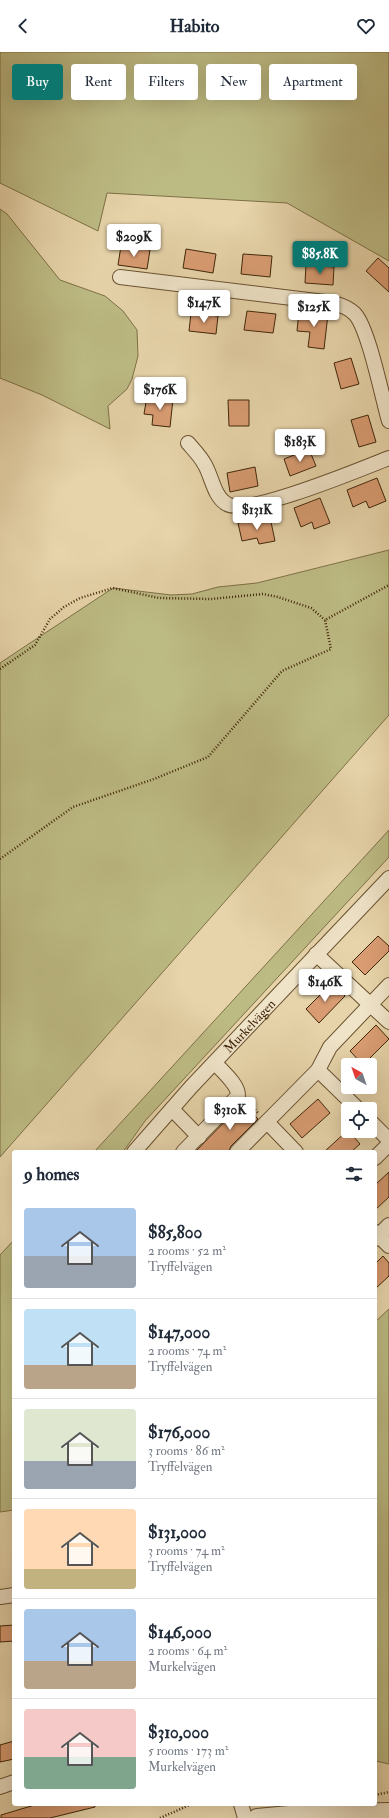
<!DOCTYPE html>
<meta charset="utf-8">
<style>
body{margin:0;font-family:"IM FELL Double Pica",serif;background:#f2f2f3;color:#1f2937;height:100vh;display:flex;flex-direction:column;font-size:15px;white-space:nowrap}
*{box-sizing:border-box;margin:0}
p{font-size:13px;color:#747a83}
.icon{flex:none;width:22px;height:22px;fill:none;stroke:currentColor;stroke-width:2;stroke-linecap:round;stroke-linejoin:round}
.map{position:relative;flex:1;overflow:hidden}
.sheet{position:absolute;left:12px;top:1098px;width:365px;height:656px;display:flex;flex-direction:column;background:#fff;border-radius:4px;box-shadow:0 4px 16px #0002}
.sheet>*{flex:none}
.hud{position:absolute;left:12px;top:12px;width:365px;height:36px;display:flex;gap:8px}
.needle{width:26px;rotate:320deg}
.buttons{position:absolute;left:341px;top:1006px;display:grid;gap:8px}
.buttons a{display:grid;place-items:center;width:36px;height:36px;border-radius:4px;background:#fff;box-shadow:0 4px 16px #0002;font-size:20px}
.price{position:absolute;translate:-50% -34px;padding:0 9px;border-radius:4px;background:#fff;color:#222;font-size:13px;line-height:26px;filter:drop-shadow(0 1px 2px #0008)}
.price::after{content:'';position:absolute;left:50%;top:24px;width:12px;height:9px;margin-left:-6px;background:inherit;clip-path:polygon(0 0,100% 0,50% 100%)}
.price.active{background:#0f766e;color:#fff}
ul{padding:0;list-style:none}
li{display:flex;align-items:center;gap:12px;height:100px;padding:0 12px}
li+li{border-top:1px solid #e0e1e3}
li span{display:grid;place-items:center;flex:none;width:112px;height:80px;border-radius:4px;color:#555}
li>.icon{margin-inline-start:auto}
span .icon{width:48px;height:48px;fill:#fffc;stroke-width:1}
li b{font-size:17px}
h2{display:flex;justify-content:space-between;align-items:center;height:48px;padding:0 12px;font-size:17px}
.chip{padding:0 14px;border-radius:4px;background:#fff;box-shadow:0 4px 16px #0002;font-size:14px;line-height:36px}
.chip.active{background:#0f766e;color:#fff}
header{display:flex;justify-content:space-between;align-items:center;height:52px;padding:0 12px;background:#fff;font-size:18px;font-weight:700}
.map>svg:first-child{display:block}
.green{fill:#bdbb84;stroke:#7e7046}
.building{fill:#d99c72;stroke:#402609}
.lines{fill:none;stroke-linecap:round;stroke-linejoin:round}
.minor-casing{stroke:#6a5231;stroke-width:16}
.tertiary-casing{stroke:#6a5231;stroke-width:20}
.path{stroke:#402609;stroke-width:2.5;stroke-dasharray:1 2;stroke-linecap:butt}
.minor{stroke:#efe3c8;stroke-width:14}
.tertiary{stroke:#efe3c8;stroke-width:18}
.labels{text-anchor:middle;stroke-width:3;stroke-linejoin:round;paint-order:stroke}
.street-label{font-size:13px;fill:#402609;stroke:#efe3c8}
</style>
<header><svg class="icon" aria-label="back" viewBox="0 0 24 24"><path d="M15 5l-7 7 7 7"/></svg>Habito<svg class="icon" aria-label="heart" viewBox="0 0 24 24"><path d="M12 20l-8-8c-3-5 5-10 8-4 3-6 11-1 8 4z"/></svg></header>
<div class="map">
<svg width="389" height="1766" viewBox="0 0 389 1766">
<rect width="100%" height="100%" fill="#e7d4aa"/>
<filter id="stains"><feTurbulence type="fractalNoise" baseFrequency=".005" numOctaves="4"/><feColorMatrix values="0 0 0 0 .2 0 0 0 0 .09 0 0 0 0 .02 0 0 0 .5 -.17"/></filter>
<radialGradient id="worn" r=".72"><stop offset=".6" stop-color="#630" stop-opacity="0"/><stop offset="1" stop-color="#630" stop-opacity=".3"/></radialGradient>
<g class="green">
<path d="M0,0h389v209l-102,-58 -180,-10 -9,38 -98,-48z"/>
<path d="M0,157l7,5 53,66 45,16 18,15 14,19 1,26 -6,23 -5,10 -19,17 2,23 -68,-34 -42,-17z"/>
<path d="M389,498v165l-389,442v-494l113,-75 58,7 21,-1 26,-7 39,-4z"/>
<path d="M389,778v27l-244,264 -22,31h-29z"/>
<path d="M14,1188v270l-14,2v-257z"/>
<path d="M389,1257v455l-13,-3 -1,2v-441z"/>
</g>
<g class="building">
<path d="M121,194l29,4 -3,19 -29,-4z"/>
<path d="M186,197l30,5 -3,19 -30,-5z"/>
<path d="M243,202l29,2 -2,21 -29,-3z"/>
<path d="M378,206l11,10v24l-23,-21z"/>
<path d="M306,213l28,2 -1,18 -28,-2z"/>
<path d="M247,259l29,3 -3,19 -29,-3z"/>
<path d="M299,259l29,3 -4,35 -16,-2 2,-15 -13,-1z"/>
<path d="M191,261l27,3 -2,18 -27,-3z"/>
<path d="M351,306l8,26 -18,5 -7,-26z"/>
<path d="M147,344l26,3 -3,28 -18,-2 1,-10 -9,-1z"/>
<path d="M228,348h21v26h-20z"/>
<path d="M368,363l8,27 -17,5 -8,-27z"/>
<path d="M309,397l7,17 -26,10 -6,-17z"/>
<path d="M255,415l3,19 -28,6 -3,-19z"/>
<path d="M377,426l9,23 -17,7 -3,-7 -13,6 -6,-17z"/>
<path d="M320,446l10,25 -16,6 -2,-7 -11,5 -7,-19z"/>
<path d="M270,465l5,24 -16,3 -2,-6 -15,3 -4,-18z"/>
<path d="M378,884l11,10v5l-24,24 -13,-13z"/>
<path d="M332,931l13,13 -26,27 -13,-14z"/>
<path d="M376,973l13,14 -26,26 -13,-14z"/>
<path d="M318,1047l12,14 -28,25 -12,-14z"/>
<path d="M243,1051l15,16 -27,27 -2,5 -34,1z"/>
<path d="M348,1078l12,14 -9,8h-27z"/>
<path d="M389,1120v25l-14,13v-25z"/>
<path d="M383,1204l6,7v13l-14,13v-25z"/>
<path d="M14,1573v16l-14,1v-16z"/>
<path d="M14,1689v18l-14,3v-17z"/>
<path d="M38,1752h57v3l-45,11h-49v-3z"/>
</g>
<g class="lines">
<defs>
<g id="minor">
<path d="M120,225l213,26c8,2 16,5 22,11 14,16 27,83 34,107"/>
<path d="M188,391c6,7 13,14 17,22 7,12 9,32 22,39 20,13 136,-36 162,-46"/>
<path d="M316,902l73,68"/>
<path d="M318,1018l40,39"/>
<path d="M172,1057l27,28"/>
<path d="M370,1069l19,19"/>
<path d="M267,1070l29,30"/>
<path id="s1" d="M134,1100l57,-65 198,-209"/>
<path d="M183,1100l55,-56c1,-11 -16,-25 -23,-33"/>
<path d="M237,1100l81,-82 12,-23 59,-62"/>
<path d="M375,1106l14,-14"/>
<path d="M375,1180l14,14"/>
<path d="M375,1187l14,-14"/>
<path d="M0,1545l14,-2"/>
<path d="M0,1735l14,-5"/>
<path d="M241,1752l4,14"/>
</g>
<path id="tertiary" d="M257,1766l43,-4 89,-2"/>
</defs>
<use href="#minor" class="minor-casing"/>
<use href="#tertiary" class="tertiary-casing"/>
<g class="path">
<path d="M0,617l35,-24 15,-26 14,-12 16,-9 33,-10 46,10 52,1 52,-5 15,3 33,11 14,12"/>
<path d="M0,807l73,-52 81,-28 54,-22 74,-86 49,-22 -6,-29 64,-35"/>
<path d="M249,1051l9,10"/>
<path d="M375,1743l14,-3"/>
<path d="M160,1766l32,-14"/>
</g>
<use href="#minor" class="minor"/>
<use href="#tertiary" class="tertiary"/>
</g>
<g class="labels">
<g class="street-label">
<text dy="5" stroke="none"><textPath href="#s1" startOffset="171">Murkelvägen</textPath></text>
</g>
</g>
<rect width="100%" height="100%" filter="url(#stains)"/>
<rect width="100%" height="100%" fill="url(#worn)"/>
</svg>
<div class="buttons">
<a><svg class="needle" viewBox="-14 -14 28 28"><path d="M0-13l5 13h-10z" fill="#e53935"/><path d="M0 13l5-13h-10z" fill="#747a83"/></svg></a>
<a><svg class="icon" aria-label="locate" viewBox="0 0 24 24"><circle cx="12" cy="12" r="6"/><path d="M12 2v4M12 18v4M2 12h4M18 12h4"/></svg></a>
</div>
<b class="price" style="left:134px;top:206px">$209K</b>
<b class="price active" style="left:320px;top:223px">$85.8K</b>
<b class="price" style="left:204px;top:272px">$147K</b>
<b class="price" style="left:314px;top:276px">$125K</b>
<b class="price" style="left:160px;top:359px">$176K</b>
<b class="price" style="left:300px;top:411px">$183K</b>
<b class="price" style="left:257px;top:479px">$131K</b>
<b class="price" style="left:325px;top:951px">$146K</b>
<b class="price" style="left:230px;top:1079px">$310K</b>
<div class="hud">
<a class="chip active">Buy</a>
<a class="chip">Rent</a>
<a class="chip">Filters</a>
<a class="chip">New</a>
<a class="chip">Apartment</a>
</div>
<section class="sheet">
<h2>9 homes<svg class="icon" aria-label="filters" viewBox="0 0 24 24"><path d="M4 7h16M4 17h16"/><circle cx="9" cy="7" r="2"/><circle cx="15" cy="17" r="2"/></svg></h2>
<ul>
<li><span style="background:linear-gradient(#a9c7e8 60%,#9aa5b1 0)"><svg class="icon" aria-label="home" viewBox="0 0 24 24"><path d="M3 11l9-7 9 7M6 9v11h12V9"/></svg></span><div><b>$85,800</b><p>2 rooms · 52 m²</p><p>Tryffelvägen</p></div></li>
<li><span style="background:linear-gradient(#bfe0f5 70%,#b9a48a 0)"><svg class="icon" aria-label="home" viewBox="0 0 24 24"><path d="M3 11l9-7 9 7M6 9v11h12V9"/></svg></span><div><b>$147,000</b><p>2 rooms · 74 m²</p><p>Tryffelvägen</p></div></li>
<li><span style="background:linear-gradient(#dfe7d0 65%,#9aa5b1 0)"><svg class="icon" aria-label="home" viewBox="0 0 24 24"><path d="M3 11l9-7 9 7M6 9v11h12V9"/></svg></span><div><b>$176,000</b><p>3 rooms · 86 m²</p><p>Tryffelvägen</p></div></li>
<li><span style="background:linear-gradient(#ffd9b3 75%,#c2b280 0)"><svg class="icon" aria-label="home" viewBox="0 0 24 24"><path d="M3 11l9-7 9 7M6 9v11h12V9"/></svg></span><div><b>$131,000</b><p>3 rooms · 74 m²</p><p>Tryffelvägen</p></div></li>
<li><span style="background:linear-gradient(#a9c7e8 65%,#b9a48a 0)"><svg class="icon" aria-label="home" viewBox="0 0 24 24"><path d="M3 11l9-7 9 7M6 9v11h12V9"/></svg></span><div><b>$146,000</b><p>2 rooms · 64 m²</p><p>Murkelvägen</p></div></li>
<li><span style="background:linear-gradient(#f6c9c9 60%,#7fa58c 0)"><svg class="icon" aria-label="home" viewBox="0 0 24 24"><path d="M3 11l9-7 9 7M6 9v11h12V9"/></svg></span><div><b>$310,000</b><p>5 rooms · 173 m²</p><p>Murkelvägen</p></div></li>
</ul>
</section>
</div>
